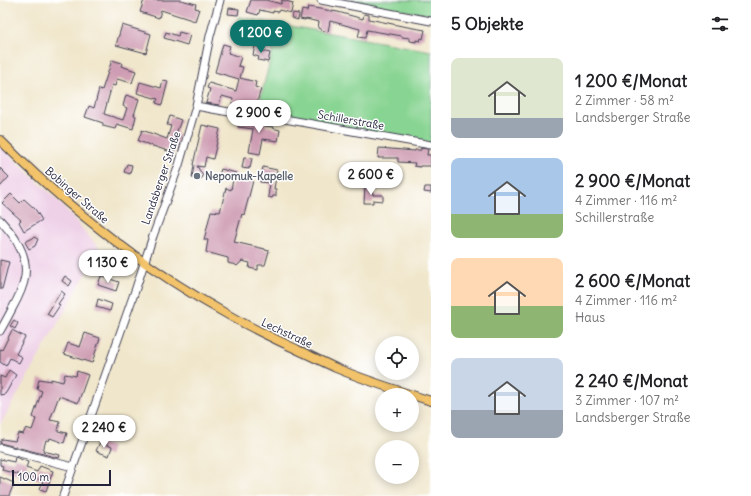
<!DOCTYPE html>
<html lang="de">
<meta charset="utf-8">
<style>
body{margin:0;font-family:Delius,sans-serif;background:#f2f2f2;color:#202124;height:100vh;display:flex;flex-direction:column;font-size:15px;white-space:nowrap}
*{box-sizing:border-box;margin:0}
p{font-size:13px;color:#757577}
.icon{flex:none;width:22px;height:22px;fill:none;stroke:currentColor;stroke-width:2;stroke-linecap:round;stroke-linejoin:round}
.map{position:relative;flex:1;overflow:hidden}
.side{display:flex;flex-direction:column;background:#fff;width:320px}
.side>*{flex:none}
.controls{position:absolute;left:375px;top:336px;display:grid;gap:8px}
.controls a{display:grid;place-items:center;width:44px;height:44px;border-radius:50%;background:#fff;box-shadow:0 2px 10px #0003;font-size:20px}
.scale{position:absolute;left:12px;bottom:10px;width:99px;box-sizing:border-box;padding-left:4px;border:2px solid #22223b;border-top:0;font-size:11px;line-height:14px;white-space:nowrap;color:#22223b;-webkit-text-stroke:3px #fff;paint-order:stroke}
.price{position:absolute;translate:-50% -34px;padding:0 9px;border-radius:14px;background:#fff;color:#222;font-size:13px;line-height:26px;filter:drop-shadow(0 1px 2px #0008)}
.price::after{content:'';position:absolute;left:50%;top:24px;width:12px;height:9px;margin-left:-6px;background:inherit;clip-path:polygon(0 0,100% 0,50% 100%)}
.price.selected{background:#0f766e;color:#fff}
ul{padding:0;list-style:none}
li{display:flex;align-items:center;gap:12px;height:100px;padding:0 20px}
li span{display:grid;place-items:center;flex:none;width:112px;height:80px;border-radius:8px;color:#555}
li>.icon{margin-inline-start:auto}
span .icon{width:48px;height:48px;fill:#fffc;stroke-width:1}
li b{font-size:17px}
h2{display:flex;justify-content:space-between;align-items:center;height:48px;padding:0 20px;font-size:17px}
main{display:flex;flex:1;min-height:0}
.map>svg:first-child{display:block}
.built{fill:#eed0e7}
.green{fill:#88d492;stroke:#557b66}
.building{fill:#cf9db3}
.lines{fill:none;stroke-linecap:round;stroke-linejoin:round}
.minor-casing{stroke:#413f51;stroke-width:9}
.major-casing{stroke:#413f51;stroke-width:10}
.minor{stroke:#fff;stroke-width:7}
.major{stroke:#f2c36a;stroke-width:8}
.worship-dot{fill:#6b7280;stroke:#fff;stroke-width:1.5}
.labels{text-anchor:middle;stroke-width:3;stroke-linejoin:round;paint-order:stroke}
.street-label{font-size:11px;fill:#22223b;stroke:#fff}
.worship-label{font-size:11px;font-weight:bold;fill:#5b616d;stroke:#fff;text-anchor:start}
</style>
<main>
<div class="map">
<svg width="431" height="496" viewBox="0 0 431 496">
<rect width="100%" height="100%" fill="#fff"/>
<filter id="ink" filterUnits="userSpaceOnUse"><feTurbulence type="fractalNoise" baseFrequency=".025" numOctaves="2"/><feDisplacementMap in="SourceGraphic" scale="8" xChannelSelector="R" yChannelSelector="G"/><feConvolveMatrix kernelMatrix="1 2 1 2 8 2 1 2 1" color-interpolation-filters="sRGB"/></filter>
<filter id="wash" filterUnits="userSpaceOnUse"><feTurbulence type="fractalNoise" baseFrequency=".012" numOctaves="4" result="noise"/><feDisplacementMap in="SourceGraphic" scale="16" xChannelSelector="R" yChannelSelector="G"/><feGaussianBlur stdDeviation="0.9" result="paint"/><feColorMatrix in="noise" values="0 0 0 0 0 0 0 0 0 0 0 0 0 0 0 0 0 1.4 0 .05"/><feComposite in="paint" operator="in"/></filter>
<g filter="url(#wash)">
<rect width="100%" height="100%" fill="#f0e6cb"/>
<path class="built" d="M0,146l59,56 41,47 -100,176z"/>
<g class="green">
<path d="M348,0h83v16l-3,-1z"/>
<path d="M239,17l192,34v92l-174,-31 16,-63 -39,-9z"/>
</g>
<g id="blocks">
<g class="building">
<path d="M144,0h37l15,4 -1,4 4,1 -4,12 -34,-11 -2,8 -19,-6z"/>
<path d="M251,0h15l15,4 1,-4 11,3 -2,10 -12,-3 -1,2 -5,-1v2l-13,-3 -2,5 -11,-3z"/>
<path d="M308,7l30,5 25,7 1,-5 5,1v4l33,7 23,4 -2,9 -2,-1 -1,3 -4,-1v2l-6,-1v-3l-8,-1v-1l-35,-6 -2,8 -7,-1 2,-8 -30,-8 -2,11 -7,-2v-1l-3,-1 1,-6 -13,-3 -1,1 -5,-1 2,-9 5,1z"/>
<path d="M229,8l10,1 -1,6 -10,-1z"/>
<path d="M293,13l6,1 -1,6 -7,-2z"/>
<path d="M122,25l29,9 -5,19 -30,-8z"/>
<path d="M166,32l12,4 1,-4 11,3 -3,10 -23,-7z"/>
<path d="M223,44l7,2 -2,7 13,4 -3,9 5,1 -3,11 16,4 -1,5 6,2 -6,19 -12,-4v4l-11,-4 1,-5 -11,-3 -3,9 -13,-2 4,-14 -3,-1 2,-5 27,8 3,-12 -24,-7z"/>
<path d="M255,46l7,1 -1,4 9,2 -2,9 -10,-2 1,-3 -6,-2z"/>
<path d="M112,60l10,3 -1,3 15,5 -4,12 -15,-4 -2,7 -3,-1 -8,29 19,6 4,-12 -4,-2 3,-11 13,4 -5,16 2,1 -3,13 -16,-5 -2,5 -12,-3v-3l-18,-6 4,-11 5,2 5,-19 3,1z"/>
<path d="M163,80l5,1 -6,24 -6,-2 2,-4 -21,-6 3,-11 21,6z"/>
<path d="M170,116l11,4 -5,14 4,1 -6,18 -36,-12 4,-11 25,9 4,-13 -4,-1z"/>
<path d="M239,119l15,1 12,2 -1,4 8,1 -1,1 8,2 -2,11 -15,-2 -3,15 -11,-2 4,-23 -15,-2z"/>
<path d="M202,125l18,4 -7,30 -7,-2 -2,10 -7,-1 6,10 -1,2 -3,1 -7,-1 2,-13h-1z"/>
<path d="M379,148l36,3v-1h6v-2l7,1 -1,6h4v11h-11v1l-6,-1 1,-3 -17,-1v-4h-20z"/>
<path d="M244,157l8,1 -2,10 -1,-1v2l-7,-1z"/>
<path d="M127,164l5,1 -2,9 -6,-2z"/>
<path d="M263,167l14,3 -3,19h2v7h-3l-1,2 -4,-1 2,-14 -10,-1z"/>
<path d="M0,168l9,9 -9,10z"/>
<path d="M221,169l15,4v3l17,5 -9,34 -2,-1 -8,28 31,7v1l4,1 -4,14h-7v5l-9,-2 1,-5 -8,-2 -5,5 -3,-2h-3l-3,-1v-5l-22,-6 2,-12h-4l7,-29 9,1 6,-24 5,2 2,-11 -14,-4z"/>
<path d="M365,187l7,1v5h1v2h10v6l-10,-1v3h-9z"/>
<path d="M425,187h6v6l-7,-1z"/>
<path d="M11,194l9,9 4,-4 11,10 7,11 -18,11 -5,-9 2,-2 -19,-17z"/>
<path d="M34,237l4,2 -3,7 -6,3 -4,-7 8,-4z"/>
<path d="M0,260l9,2 -7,27h-2z"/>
<path d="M65,276l7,5 -3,5 -7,-5z"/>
<path d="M101,276l18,6 -3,9 -18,-6z"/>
<path d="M61,291l4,3 -7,10 2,1 -8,12 -5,-3z"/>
<path d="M98,299l14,5 -2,7 -14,-4z"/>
<path d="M14,320l4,3 -3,6 -5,-3z"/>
<path d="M12,330l13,7 -9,17 6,3 -3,6 -9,-5 -4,8 -6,-4v-13l2,1z"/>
<path d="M85,333l15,5 -8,25 -28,-9 4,-11 12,4z"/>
<path d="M9,370l7,5 -9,16 -2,3 -5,1v-19l5,2z"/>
<path d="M77,371l11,4 -10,28 -19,-7 -9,24 10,2 -2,9 9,2 -3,10 -14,-5 -1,3 -3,-1 -3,11 17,4 -1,3 -59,-15 2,-4 13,2 3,-8 5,1 3,-6 6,2 4,-11 -3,-2 9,-26 -5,-2 2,-10 12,2v-2l12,3 2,-8 11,2z"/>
<path d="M100,442l12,5 -3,9 -13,-5z"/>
<path d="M15,457l13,5 -2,6 11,4 3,-6 13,5 -7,20 -6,-2 3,-8 -18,-7 -1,2 -22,-6 1,-4 -3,-1v-6l14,3z"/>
<path d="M0,477l14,6 -5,13h-9z"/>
</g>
</g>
</g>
<g filter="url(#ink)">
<use href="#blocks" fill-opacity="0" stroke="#413f51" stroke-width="1"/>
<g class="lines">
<defs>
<g id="minor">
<path d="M321,0l110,21"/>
<path d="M196,106l44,8 22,1 169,30"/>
<path d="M0,220c6,7 13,14 17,22 15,25 8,44 -5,67 -4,8 -8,15 -12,22"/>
<path d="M0,448l73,19"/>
<path d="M63,496l73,-208 17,-52 26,-71 17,-59 14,-70 10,-36"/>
</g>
<path id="major" d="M0,140c67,67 142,127 225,173 24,14 48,25 73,37 13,6 25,12 38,18 31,13 63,23 95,33"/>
</defs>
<use href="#minor" class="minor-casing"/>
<use href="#major" class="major-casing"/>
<use href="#minor" class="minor"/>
<use href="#major" class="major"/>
</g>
</g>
<circle class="worship-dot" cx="197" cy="176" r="4"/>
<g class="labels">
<g class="street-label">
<text transform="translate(351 120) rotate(10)" y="4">Schillerstraße</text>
<text transform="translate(161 178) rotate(-71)" y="4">Landsberger Straße</text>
<text transform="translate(77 195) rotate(41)" y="4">Bobinger Straße</text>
<text transform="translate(287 333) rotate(25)" y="4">Lechstraße</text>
</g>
<g class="worship-label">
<text x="205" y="180">Nepomuk-Kapelle</text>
</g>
</g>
</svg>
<div class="controls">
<a><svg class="icon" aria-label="locate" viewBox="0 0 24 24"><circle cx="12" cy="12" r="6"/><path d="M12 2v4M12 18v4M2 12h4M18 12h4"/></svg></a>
<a>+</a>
<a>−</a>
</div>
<div class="scale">100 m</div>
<b class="price selected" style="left:261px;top:54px">1 200 €</b>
<b class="price" style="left:259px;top:134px">2 900 €</b>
<b class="price" style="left:371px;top:196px">2 600 €</b>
<b class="price" style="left:108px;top:284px">1 130 €</b>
<b class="price" style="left:104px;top:449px">2 240 €</b>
</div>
<section class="side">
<h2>5 Objekte<svg class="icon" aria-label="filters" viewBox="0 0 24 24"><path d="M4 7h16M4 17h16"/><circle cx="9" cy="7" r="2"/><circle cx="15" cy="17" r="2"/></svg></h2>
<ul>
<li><span style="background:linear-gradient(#dfe7d0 75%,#9aa5b1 0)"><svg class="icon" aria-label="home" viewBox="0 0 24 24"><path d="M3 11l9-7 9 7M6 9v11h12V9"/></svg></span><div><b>1 200 €/Monat</b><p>2 Zimmer · 58 m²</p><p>Landsberger Straße</p></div></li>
<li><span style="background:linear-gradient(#a9c7e8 70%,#8fb573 0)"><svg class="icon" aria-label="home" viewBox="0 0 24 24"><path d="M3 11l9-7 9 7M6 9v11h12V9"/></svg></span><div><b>2 900 €/Monat</b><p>4 Zimmer · 116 m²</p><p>Schillerstraße</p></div></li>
<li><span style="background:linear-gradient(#ffd9b3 60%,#8fb573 0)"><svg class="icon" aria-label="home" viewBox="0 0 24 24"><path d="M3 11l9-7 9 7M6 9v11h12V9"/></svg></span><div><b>2 600 €/Monat</b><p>4 Zimmer · 116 m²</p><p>Haus</p></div></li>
<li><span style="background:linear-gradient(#c9d6e8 65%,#9aa5b1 0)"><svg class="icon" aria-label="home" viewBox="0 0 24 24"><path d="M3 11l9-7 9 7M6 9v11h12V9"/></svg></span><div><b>2 240 €/Monat</b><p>3 Zimmer · 107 m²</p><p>Landsberger Straße</p></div></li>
</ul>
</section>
</main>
